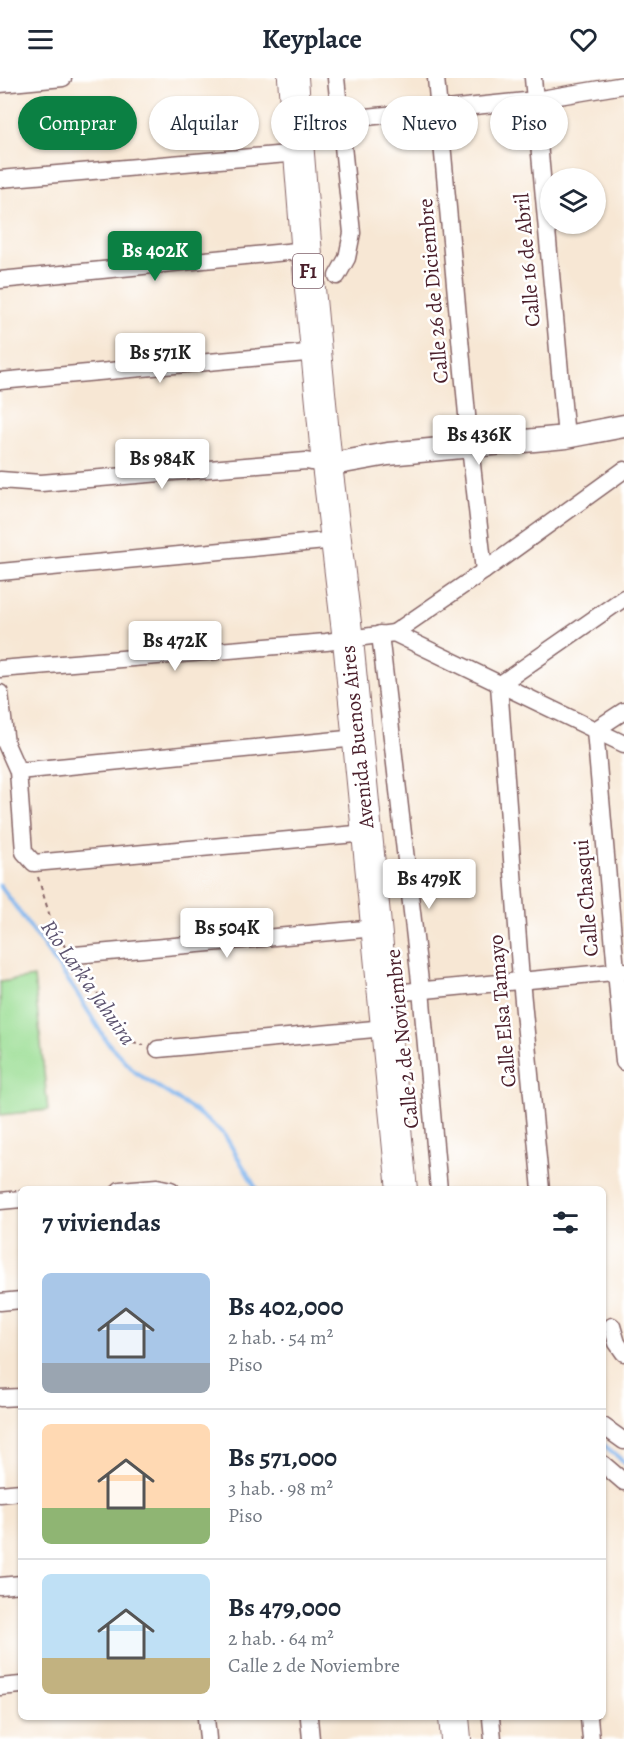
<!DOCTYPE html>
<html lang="es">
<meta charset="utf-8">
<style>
body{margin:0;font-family:Alegreya,serif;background:#f6f6f7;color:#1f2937;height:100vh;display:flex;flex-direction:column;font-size:22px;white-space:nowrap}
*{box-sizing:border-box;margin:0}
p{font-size:20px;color:#747a83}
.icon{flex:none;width:33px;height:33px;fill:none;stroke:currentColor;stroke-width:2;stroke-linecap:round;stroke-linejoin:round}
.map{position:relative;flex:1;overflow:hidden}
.panel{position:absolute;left:18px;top:1108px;width:588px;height:534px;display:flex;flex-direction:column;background:#fff;border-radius:9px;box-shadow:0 2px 4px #0004}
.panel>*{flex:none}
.guide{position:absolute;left:18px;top:18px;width:588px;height:54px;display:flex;gap:12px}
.tools{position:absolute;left:540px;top:90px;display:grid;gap:12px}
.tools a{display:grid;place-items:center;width:66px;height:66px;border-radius:50%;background:#fff;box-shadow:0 2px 4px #0004;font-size:30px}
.price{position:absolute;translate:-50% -51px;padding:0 14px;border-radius:6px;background:#fff;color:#222;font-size:20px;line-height:39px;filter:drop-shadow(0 2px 3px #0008)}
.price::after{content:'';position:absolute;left:50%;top:36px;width:18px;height:14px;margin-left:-9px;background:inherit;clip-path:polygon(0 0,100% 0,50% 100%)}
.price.selected{background:#0b8043;color:#fff}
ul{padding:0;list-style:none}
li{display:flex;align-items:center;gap:18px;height:150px;padding:0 24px}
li+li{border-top:2px solid #e0e1e3}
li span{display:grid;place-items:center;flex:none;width:168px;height:120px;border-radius:9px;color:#555}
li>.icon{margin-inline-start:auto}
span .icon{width:72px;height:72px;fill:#fffc;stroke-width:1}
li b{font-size:26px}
h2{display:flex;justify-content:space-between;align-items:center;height:72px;padding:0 24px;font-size:26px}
.pill{padding:0 21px;border-radius:27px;background:#fff;box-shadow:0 2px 4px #0004;font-size:21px;line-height:54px}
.pill.selected{background:#0b8043;color:#fff}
header{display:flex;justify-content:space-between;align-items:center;height:78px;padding:0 24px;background:#fff;font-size:27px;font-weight:700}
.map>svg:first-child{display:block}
.green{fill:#9cde95;stroke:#737e60;stroke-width:1.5}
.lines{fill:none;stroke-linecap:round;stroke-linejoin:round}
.stream{stroke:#80b6ef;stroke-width:4}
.street-casing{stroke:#876566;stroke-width:19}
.secondary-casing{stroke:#876566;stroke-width:25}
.highway-casing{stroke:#876566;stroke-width:32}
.path{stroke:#876566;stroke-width:2;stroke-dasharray:4.5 4.5;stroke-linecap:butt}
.street{stroke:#fff;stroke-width:16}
.secondary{stroke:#fff;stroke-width:22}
.highway{stroke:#fff;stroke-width:30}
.labels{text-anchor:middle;stroke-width:5;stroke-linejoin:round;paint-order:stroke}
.shield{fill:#fff;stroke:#80626b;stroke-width:1.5}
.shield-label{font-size:20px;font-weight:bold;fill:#4a1f2b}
.street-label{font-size:21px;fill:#4a1f2b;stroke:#fff}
.water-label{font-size:22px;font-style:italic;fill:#5d5470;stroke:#fff}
</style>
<header><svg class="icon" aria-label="menu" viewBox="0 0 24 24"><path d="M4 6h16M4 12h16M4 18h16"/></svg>Keyplace<svg class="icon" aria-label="heart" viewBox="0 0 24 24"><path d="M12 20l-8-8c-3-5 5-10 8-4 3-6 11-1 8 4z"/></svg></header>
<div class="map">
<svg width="624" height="1661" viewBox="0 0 624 1661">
<rect width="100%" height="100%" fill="#fff"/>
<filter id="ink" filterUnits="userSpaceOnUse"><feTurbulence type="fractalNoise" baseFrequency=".0167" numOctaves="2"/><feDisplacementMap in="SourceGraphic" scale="12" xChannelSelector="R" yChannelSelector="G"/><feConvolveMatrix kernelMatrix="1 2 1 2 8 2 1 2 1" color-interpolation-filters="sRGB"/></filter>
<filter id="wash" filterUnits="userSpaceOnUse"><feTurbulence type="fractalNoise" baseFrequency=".008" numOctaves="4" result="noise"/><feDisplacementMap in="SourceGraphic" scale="24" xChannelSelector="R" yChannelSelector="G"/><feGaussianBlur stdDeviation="1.35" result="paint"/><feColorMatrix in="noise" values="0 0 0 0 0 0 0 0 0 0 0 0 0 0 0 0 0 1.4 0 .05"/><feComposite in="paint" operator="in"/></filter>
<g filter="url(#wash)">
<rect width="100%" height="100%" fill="#f7e7d4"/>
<path class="green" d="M34,899l14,133 -48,5v-133z"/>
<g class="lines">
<g class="stream">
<path d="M0,807l75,105 32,52 28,30 60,39 29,23 33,56"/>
<path d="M603,1366l21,18"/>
</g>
</g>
</g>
<g filter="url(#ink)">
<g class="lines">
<defs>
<g id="street">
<path d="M336,0l16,155 -5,25 -10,18"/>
<path d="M436,0l34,369 14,124"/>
<path d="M533,0l33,359"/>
<path d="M0,6l63,-6"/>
<path d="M297,46l238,-24 89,-15"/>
<path d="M0,101l299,-26"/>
<path d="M0,202l307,-30"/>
<path d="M0,303l317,-29"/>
<path d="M0,402l41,3 265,-22 21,4"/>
<path d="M0,494l336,-32"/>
<path d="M394,555l90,-62 140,-101"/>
<path d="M380,556l41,356 18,200"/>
<path d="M0,591l326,-27 68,-9 230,111"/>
<path d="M0,615l6,51 12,27 6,81 10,11 333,-30"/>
<path d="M624,633l-29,19 29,332"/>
<path d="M18,693l339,-33"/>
<path d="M75,877l301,-27"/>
<path d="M383,916l241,-23"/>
<path d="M158,971l227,-21"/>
<path d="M120,1112l37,-3 14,3"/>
<path d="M541,1112l-20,-210 -22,-295 125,-87"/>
<path d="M0,1123l21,-2"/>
<path d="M0,1224l21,-2"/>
<path d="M612,1248l5,17 7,10"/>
<path d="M0,1320l21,-1"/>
<path d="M603,1348l21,15"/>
<path d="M603,1386l21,18"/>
<path d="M0,1416l21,-2"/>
<path d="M0,1508l21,-2"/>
<path d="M0,1609l21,-2"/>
<path d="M206,1640l2,21"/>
<path d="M309,1640l2,21"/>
<path d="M491,1640l2,21"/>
<path d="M589,1640l2,21"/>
</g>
<path id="secondary" d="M327,387l61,-11 178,-17 58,-11"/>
<g id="highway">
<path d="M293,0l15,190 19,197 21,175 54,550"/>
<path d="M454,1640l2,21"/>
</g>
</defs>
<use href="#street" class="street-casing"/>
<use href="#secondary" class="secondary-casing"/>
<use href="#highway" class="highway-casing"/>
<g class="path">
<path d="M38,799l13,43 14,27"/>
<path d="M83,892l15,24 17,19 4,19 11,9 14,4"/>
</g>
<use href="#street" class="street"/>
<use href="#secondary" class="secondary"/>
<use href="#highway" class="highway"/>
</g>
</g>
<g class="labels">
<rect class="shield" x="293" y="176" width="30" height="34" rx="4.5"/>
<g class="shield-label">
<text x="308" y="200">F1</text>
</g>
<g class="street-label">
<text transform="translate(527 182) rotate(-95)" y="7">Calle 16 de Abril</text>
<text transform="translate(433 213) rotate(-95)" y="7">Calle 26 de Diciembre</text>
<text transform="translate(357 659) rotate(-96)" y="7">Avenida Buenos Aires</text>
<text transform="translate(586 820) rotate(-95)" y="7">Calle Chasqui</text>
<text transform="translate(502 933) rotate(-95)" y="7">Calle Elsa Tamayo</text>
<text transform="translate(402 961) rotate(-96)" y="7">Calle 2 de Noviembre</text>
</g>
<g class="water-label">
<text transform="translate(89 904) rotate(55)" y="8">Río Lark’a Jahuira</text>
</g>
</g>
</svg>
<div class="tools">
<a><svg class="icon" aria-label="layers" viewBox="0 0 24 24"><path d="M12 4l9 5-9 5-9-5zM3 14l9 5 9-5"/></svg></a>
</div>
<b class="price selected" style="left:155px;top:204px">Bs 402K</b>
<b class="price" style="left:160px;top:306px">Bs 571K</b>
<b class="price" style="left:479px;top:388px">Bs 436K</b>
<b class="price" style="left:162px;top:412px">Bs 984K</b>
<b class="price" style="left:175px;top:594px">Bs 472K</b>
<b class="price" style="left:429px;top:832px">Bs 479K</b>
<b class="price" style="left:227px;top:881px">Bs 504K</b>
<div class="guide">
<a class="pill selected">Comprar</a>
<a class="pill">Alquilar</a>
<a class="pill">Filtros</a>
<a class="pill">Nuevo</a>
<a class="pill">Piso</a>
</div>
<section class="panel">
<h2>7 viviendas<svg class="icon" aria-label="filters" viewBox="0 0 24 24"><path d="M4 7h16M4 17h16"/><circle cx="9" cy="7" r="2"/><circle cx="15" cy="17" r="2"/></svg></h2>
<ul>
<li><span style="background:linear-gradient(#a9c7e8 75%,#9aa5b1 0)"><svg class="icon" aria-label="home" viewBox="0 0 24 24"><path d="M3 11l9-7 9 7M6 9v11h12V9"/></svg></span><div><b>Bs 402,000</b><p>2 hab. · 54 m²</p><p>Piso</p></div></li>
<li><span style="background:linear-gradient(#ffd9b3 70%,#8fb573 0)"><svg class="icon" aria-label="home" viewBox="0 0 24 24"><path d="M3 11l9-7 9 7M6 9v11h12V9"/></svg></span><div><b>Bs 571,000</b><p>3 hab. · 98 m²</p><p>Piso</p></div></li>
<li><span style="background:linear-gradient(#bfe0f5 70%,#c2b280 0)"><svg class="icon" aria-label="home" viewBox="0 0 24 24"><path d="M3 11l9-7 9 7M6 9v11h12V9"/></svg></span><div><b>Bs 479,000</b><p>2 hab. · 64 m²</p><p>Calle 2 de Noviembre</p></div></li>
</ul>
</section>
</div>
